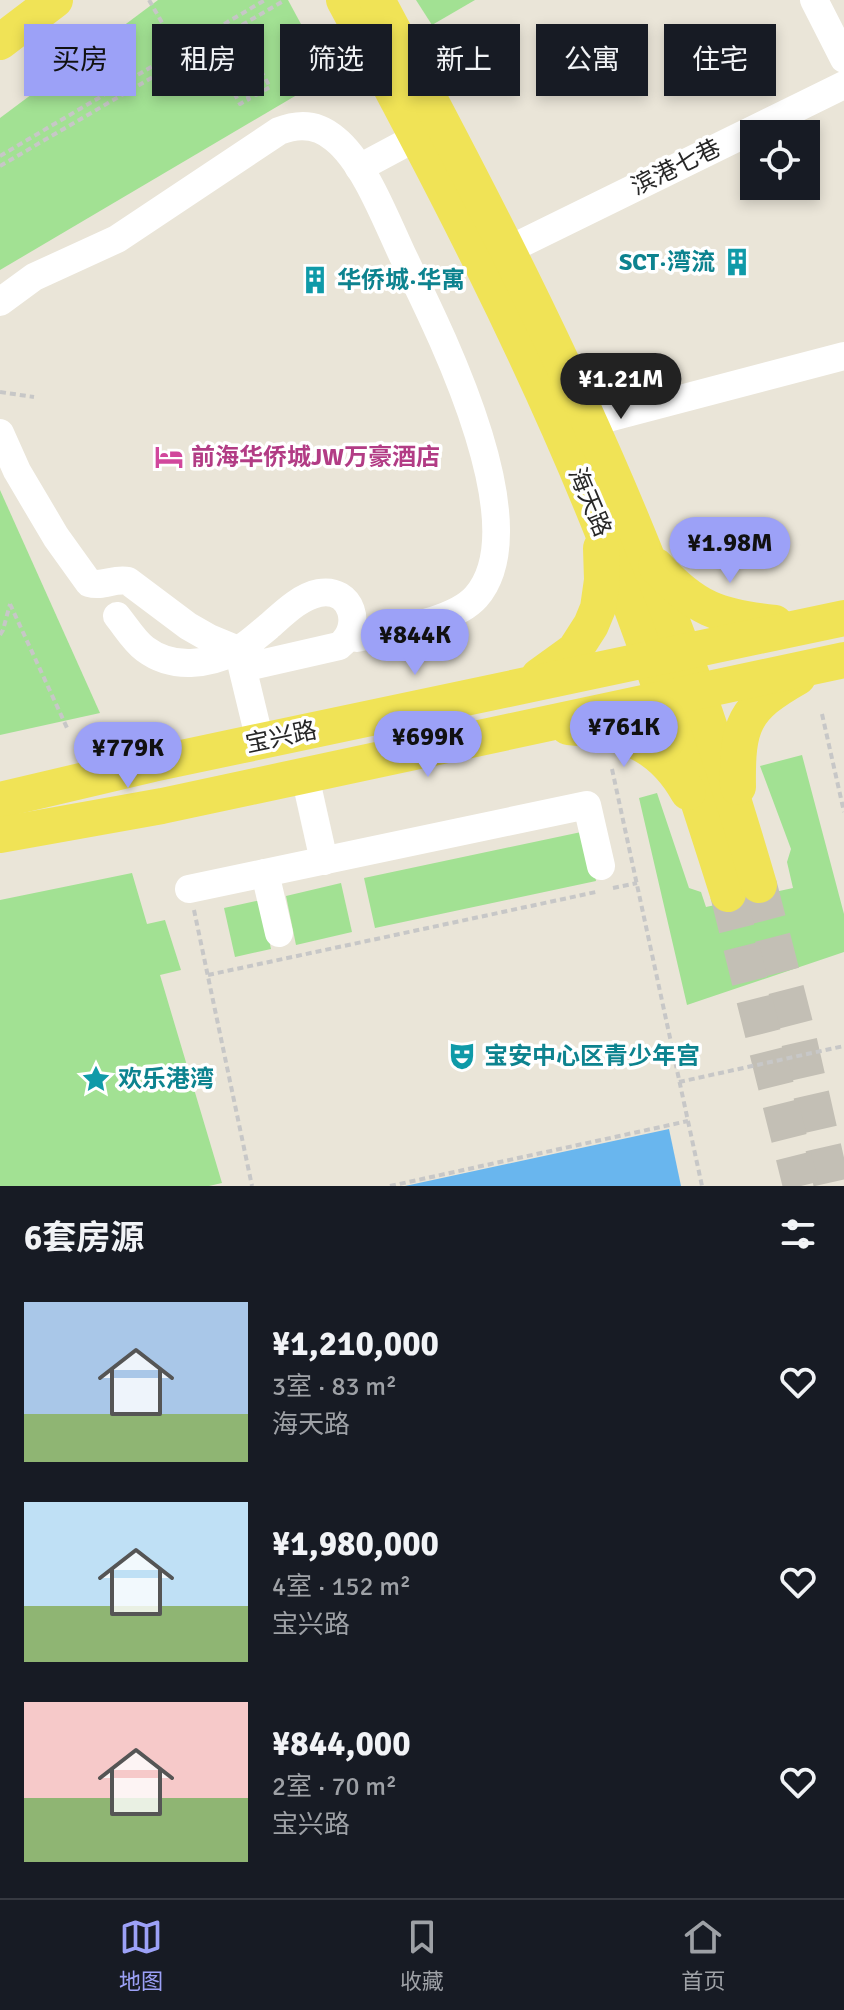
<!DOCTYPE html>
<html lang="zh">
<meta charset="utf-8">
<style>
body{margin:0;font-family:Signika,"Noto Sans SC",sans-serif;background:#20242c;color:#f1f3f6;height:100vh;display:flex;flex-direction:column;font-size:30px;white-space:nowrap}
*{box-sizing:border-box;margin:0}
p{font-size:26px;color:#9ea1a6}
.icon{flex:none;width:44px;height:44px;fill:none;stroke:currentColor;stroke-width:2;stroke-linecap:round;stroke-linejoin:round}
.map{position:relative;height:1186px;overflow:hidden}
.drawer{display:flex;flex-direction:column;background:#171b24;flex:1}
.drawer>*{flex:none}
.banner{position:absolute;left:24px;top:24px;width:796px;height:72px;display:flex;gap:16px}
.tools{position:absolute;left:740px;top:120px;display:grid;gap:16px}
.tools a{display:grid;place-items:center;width:80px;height:80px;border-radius:0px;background:#171b24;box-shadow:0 4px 12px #0003;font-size:40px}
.price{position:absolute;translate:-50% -68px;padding:0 18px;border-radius:28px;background:#9ca1f7;color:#111;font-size:26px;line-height:52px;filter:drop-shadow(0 2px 4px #0008)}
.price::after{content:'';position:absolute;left:50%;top:48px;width:24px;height:18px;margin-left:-12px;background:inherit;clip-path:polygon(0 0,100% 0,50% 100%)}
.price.on{background:#222;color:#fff}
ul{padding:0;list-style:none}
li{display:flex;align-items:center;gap:24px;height:200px;padding:0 24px}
li span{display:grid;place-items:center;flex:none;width:224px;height:160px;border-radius:0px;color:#555}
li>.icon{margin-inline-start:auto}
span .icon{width:96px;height:96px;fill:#fffc;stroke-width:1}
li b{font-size:34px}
h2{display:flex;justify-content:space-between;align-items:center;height:96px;padding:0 24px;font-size:34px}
.pill{padding:0 28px;border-radius:0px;background:#171b24;box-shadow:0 4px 12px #0003;font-size:28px;line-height:72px}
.pill.on{background:#9ca1f7;color:#111}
.tab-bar{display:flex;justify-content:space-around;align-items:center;height:112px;border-top:2px solid #363941;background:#171b24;font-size:22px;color:#9ea1a6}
.tab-bar a{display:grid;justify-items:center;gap:4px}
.tab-bar .on{color:#9ca1f7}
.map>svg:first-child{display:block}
.green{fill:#a2e193}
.water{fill:#69b6ee}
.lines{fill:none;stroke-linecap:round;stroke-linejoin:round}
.major-tunnel{stroke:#c3bfb5;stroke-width:36;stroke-dasharray:36 18;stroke-linecap:butt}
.path{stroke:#c7c7c7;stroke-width:4;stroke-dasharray:6 4;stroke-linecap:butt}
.minor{stroke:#fff;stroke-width:28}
.major{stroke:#f0e356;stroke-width:36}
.labels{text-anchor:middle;stroke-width:7;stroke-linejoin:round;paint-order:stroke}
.street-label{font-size:24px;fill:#272727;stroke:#fff}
.culture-label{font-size:24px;font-weight:bold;fill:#0d838f;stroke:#fff;text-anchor:start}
.hotel-label{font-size:24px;font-weight:bold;fill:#b23c85;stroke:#fff;text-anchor:start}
</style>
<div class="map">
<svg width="844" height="1186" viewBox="0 0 844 1186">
<rect width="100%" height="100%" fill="#eae5d8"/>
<g class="green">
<path d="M158,0h130l41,76 -329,194v-152z"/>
<path d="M416,0h59l-43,25z"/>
<path d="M0,490l100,223 -100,22z"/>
<path d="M802,755l42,159v38l-157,53 -48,-207 18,-5 32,95 12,4 5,15 87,-19 -6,-26 4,-13 -31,-83z"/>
<path d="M586,831l10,50 -221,47 -11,-50z"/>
<path d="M132,873l15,51 18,-4 16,50 -21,5 62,208 -13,3h-209v-286z"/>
<path d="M341,883l11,49 -56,13 -10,-49z"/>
<path d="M261,900l10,49 -36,8 -11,-49z"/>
</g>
<path class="water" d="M669,1129l12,57h-276z"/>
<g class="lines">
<g class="major-tunnel">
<path d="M759,885l38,147 35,154"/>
<path d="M728,894l73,292"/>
</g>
<g class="path">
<path d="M149,0l46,80 47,-26 13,23 7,-4"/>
<path d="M220,67l20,37 9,-5 -15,-26 8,-4 14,26 14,-8 -33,-59"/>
<path d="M0,156l265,-156"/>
<path d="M0,166l285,-166"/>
<path d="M0,392l34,5"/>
<path d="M10,604l58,126"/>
<path d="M0,635l3,-5 7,-26"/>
<path d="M822,714l22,98"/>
<path d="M612,769l90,417"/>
<path d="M613,888l24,-5"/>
<path d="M194,910l58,276"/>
<path d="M208,975l388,-83"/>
<path d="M679,1082l165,-36"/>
<path d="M390,1186l298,-65"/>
</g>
<g class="minor">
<path d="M814,0l30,59"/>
<path d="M359,168l58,-31"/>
<path d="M508,250l336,-165"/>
<path d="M0,302l34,-25 83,-38 162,-108c20,-8 39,-7 56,8 29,23 51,81 67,115 35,72 137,271 74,343 -23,26 -86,33 -119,41l-8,-2"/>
<path d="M589,423l255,-67"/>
<path d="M0,433l17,38 39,66 33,46c14,4 25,-5 39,-2l60,45 21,12 29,12 22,91"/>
<path d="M117,616c9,11 17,25 28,33 28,21 63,16 93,1 11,-6 20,-15 30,-23 14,-12 31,-30 51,-34 33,-6 45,34 20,53l-96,22"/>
<path d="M305,776l19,85"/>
<path d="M265,873l14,60"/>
<path d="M189,889l398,-84 14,61"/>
</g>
<g class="major">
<path d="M344,0c93,172 184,346 257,528 48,120 88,243 127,366"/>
<path d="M377,0c98,183 194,367 271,560 43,106 79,215 111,325"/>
<path d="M0,42l55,-42"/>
<path d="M656,566c39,43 63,51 119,57"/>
<path d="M539,676l36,-26 16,-25 7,-17 4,-28 -1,-32"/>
<path d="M568,727c54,4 92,15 120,65"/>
<path d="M738,787c-1,-62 5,-79 60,-110"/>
<path d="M0,800l153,-36 691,-146"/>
<path d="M0,835l162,-29 682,-146"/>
</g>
</g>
<defs>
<symbol id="building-bare" viewBox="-9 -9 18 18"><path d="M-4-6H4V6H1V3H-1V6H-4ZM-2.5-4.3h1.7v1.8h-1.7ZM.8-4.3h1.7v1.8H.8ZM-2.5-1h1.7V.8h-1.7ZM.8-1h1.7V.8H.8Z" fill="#0f9aa8" stroke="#fff" stroke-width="2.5" paint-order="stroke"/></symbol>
<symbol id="hotel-bare" viewBox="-9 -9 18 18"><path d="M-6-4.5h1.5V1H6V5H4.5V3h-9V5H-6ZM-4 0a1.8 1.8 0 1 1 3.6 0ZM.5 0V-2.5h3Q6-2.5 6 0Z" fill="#d1479c" stroke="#fff" stroke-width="2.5" paint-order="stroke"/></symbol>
<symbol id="theatre-bare" viewBox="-9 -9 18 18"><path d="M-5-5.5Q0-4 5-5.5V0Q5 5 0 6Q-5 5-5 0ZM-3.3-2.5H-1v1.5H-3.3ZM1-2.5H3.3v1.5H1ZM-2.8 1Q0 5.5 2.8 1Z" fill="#0f9aa8" stroke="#fff" stroke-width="2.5" paint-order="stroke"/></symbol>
<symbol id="sight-bare" viewBox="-9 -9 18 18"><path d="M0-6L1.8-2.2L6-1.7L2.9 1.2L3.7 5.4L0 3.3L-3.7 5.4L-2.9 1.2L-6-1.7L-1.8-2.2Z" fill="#0f9aa8" stroke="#fff" stroke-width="2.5" paint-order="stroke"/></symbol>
</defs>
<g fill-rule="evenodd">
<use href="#building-bare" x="717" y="242" width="40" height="40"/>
<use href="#building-bare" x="295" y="260" width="40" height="40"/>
<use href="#hotel-bare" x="149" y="437" width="40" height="40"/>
<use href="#theatre-bare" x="442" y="1036" width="40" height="40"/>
<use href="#sight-bare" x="76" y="1059" width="40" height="40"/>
</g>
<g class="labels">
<g class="street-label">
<text transform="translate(676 167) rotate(-26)" y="8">滨港七巷</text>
<text transform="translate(590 502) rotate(67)" y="8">海天路</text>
<text transform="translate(281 737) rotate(-12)" y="8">宝兴路</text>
</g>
<g class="culture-label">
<text x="715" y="270" text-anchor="end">SCT·湾流</text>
<text x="337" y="288">华侨城·华寓</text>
<text x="484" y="1064">宝安中心区青少年宫</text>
<text x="118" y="1087">欢乐港湾</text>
</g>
<g class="hotel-label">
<text x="191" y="465">前海华侨城JW万豪酒店</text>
</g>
</g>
</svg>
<div class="tools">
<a><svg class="icon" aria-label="locate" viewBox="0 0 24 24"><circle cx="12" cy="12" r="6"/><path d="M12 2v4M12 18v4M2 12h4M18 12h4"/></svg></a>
</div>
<b class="price on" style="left:621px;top:421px">¥1.21M</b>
<b class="price" style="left:730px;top:585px">¥1.98M</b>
<b class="price" style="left:415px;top:677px">¥844K</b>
<b class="price" style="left:624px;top:769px">¥761K</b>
<b class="price" style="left:428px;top:779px">¥699K</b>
<b class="price" style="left:128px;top:790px">¥779K</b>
<div class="banner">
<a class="pill on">买房</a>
<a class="pill">租房</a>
<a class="pill">筛选</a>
<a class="pill">新上</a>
<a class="pill">公寓</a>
<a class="pill">住宅</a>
</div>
</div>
<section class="drawer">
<h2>6套房源<svg class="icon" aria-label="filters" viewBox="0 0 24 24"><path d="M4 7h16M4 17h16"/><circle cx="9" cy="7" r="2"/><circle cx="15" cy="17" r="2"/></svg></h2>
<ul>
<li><span style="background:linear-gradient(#a9c7e8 70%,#8fb573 0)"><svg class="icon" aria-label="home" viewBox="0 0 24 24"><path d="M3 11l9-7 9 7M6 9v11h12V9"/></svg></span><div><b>¥1,210,000</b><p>3室 · 83 m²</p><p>海天路</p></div><svg class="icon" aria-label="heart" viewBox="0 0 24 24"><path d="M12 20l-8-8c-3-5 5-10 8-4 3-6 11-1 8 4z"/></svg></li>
<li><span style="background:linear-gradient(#bfe0f5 65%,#8fb573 0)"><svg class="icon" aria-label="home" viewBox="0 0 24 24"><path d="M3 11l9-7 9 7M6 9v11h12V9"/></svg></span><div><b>¥1,980,000</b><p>4室 · 152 m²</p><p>宝兴路</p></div><svg class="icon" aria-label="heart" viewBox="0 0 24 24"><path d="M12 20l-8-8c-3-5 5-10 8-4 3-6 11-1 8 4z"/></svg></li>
<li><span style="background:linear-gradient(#f6c9c9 60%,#8fb573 0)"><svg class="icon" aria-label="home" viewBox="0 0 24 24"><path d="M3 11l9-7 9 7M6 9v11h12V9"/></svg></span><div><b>¥844,000</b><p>2室 · 70 m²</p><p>宝兴路</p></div><svg class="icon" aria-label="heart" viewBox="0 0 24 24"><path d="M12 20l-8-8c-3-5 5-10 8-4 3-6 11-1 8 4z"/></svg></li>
</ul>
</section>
<nav class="tab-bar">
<a class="on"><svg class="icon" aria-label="map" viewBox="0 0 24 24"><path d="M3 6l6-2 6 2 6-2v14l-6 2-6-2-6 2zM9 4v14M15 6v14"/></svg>地图</a>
<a><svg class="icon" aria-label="saved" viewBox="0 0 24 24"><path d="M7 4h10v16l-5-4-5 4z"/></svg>收藏</a>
<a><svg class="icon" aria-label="home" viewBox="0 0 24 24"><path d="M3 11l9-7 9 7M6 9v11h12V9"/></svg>首页</a>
</nav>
